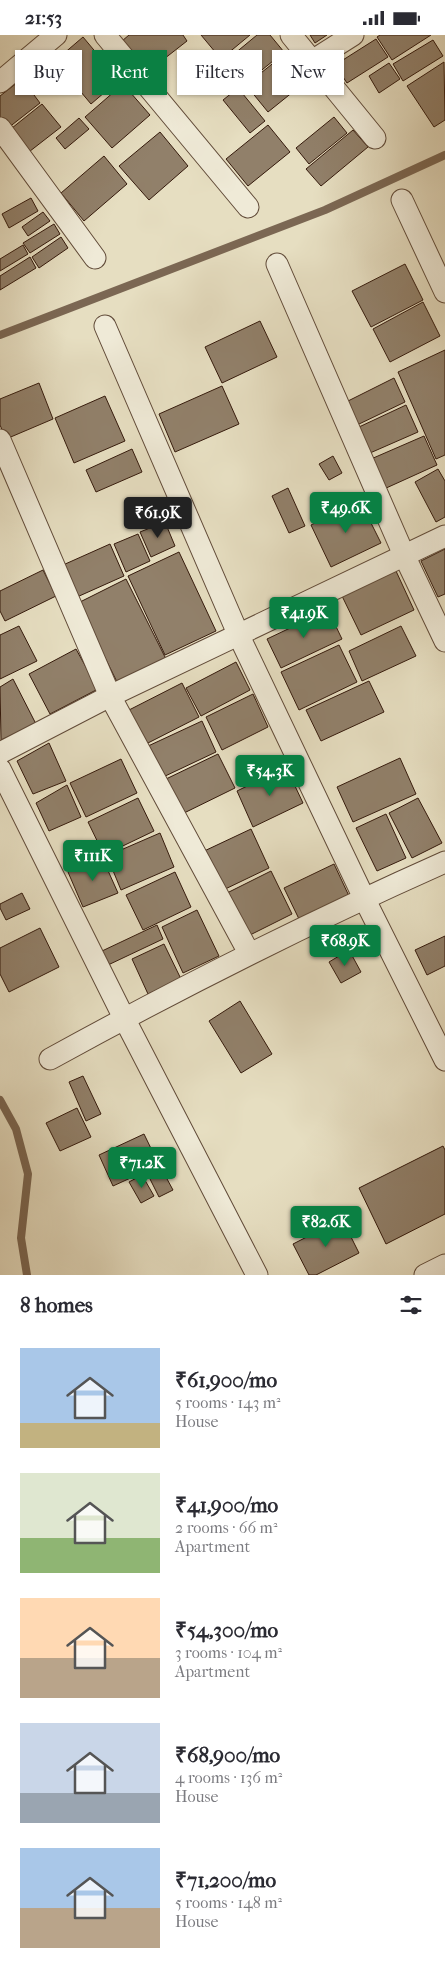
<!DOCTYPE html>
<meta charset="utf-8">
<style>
body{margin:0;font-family:"IM FELL French Canon",serif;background:#f7f7f7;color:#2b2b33;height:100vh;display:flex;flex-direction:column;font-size:19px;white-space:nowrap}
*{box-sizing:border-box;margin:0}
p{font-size:16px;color:#7c7c81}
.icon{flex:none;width:28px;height:28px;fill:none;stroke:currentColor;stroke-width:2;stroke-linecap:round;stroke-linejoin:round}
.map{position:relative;height:1240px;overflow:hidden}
.drawer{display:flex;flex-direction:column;background:#fff;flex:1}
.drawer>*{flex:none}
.guide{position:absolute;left:15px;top:15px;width:415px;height:45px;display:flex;gap:10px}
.price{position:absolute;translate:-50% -42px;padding:0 11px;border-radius:5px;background:#0b8043;color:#fff;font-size:16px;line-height:32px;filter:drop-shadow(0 1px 2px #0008)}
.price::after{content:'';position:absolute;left:50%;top:30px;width:15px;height:11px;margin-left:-8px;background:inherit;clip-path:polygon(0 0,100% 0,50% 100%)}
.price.selected{background:#222;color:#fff}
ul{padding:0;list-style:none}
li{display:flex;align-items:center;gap:15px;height:125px;padding:0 20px}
li span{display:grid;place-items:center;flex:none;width:140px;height:100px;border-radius:0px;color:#555}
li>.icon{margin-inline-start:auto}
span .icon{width:60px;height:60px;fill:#fffc;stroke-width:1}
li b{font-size:21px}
h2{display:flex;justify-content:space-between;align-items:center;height:60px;padding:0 20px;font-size:21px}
.chip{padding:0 18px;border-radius:0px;background:#fff;box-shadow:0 1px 4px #0004;font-size:18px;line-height:45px}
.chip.selected{background:#0b8043;color:#fff}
.status{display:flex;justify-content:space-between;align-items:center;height:35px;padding:0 25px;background:#fff;direction:ltr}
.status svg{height:14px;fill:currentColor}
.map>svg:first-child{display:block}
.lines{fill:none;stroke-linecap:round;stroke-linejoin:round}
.stream{stroke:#7b6753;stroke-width:8}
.building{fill:#91806a;stroke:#351a0c}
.street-casing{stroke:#614b39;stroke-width:23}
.street{stroke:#efead7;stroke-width:21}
</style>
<div class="status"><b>21:53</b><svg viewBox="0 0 49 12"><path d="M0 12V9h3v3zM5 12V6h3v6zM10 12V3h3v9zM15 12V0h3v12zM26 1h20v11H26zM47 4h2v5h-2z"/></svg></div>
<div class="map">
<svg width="445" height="1240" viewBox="0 0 445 1240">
<rect width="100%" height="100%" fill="#e6dec1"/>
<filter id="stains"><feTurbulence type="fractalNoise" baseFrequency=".004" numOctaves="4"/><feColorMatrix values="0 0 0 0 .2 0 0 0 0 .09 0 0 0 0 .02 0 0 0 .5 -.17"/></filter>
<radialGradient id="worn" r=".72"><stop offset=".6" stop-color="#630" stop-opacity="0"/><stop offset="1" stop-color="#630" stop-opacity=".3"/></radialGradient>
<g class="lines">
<g class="stream">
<path d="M0,300l325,-125 120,-55"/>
<path d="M0,1065l16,29 12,45 -7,64 6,37"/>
</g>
</g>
<g class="building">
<path d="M129,0h54l4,6 -41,32 -24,-32z"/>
<path d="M201,0h49l-29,24z"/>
<path d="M257,0h13l14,17 -43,35 -19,-23z"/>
<path d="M310,0h17l-12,8z"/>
<path d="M380,0h51l-39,25 -15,-23z"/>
<path d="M83,2l36,43 -28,24 -36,-43z"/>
<path d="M376,4l12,18 -41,26 -12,-18z"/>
<path d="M433,5l10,16 -40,25 -10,-17z"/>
<path d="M287,17l22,27 -41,33 -22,-27z"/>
<path d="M444,27l1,58 -11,7 -27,-41z"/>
<path d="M389,28l11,16 -21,14 -10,-17z"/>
<path d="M22,44l18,24 -32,25 -8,-11v-21z"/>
<path d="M123,49l27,31 -38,33 -27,-31z"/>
<path d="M238,53l27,33 -15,12 -27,-33z"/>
<path d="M42,69l19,23 -36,28 -18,-23z"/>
<path d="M334,82l13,16 -38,31 -13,-16z"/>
<path d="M79,83l10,11 -24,20 -9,-11z"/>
<path d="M268,90l22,27 -42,34 -22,-27z"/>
<path d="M353,95l15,17 -47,39 -15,-17z"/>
<path d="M160,97l28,34 -39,34 -30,-34z"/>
<path d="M104,121l23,28 -43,37 -23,-28z"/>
<path d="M31,163l7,13 -29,17 -7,-14z"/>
<path d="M43,177l7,9 -22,15 -6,-9z"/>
<path d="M54,189l6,10 -30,19 -7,-10z"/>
<path d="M61,202l7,11 -29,20 -7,-11z"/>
<path d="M23,210l5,9 -28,17v-12z"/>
<path d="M30,222l6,11 -36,22v-14z"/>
<path d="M405,229l18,36 -52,27 -19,-36z"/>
<path d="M423,267l17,34 -50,26 -17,-33z"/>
<path d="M260,286l17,36 -55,26 -17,-36z"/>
<path d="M445,315v105l-9,4 -38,-87z"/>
<path d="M394,343l11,24 -48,23 -11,-23z"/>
<path d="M39,348l14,36 -47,20 -6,-14v-26z"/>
<path d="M222,351l17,38 -64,28 -16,-38z"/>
<path d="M105,361l20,45 -51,22 -19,-45z"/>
<path d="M406,370l12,27 -48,21 -11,-26z"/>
<path d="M424,401l13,29 -53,24 -13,-30z"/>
<path d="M132,414l10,23 -46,20 -10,-22z"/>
<path d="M333,421l9,17 -13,7 -10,-16z"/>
<path d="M438,434l7,12v36l-9,5 -21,-40z"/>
<path d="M288,453l17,38 -16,7 -17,-37z"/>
<path d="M360,466l21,42 -50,24 -20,-42z"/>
<path d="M165,487l10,24 -24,11 -11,-25z"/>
<path d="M138,499l12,27 -24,11 -12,-28z"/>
<path d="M110,509l14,32 -47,21 -14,-32z"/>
<path d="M445,514v45l-7,3 -17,-36z"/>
<path d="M179,517l37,79 -51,24 -37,-79z"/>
<path d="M43,535l13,26 -51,25 -5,-10v-20z"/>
<path d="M396,536l18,39 -53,25 -19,-39z"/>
<path d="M126,544l40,80 -48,25 -40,-81z"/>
<path d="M328,575l14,29 -61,29 -14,-29z"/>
<path d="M19,591l18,35 -37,18v-44z"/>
<path d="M401,591l15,30 -54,25 -13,-30z"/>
<path d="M339,610l18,37 -58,28 -18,-38z"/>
<path d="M76,614l22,40 -48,25 -21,-40z"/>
<path d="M236,627l14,28 -49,26 -15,-28z"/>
<path d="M13,644l23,45 -35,16 -1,-53z"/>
<path d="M369,646l15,31 -63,29 -15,-31z"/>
<path d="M182,648l17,34 -53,27 -17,-34z"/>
<path d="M253,659l15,33 -46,23 -16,-33z"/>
<path d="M202,686l14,31 -55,26 -15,-31z"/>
<path d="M49,708l17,38 -33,13 -16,-33z"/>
<path d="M218,719l17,34 -53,26 -16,-35z"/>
<path d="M400,723l16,36 -63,28 -16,-35z"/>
<path d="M121,724l16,34 -51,24 -16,-34z"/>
<path d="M286,732l17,36 -50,24 -16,-36z"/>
<path d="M67,750l14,32 -32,14 -13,-28z"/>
<path d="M138,763l16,33 -50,24 -16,-33z"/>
<path d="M418,763l24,45 -30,15 -23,-45z"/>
<path d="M386,779l20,44 -29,13 -21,-43z"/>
<path d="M251,794l18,39 -50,24 -19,-39z"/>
<path d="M160,798l14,34 -53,23 -14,-34z"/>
<path d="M101,820l17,38 -35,14 -15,-35z"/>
<path d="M334,829l15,32 -50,23 -15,-31z"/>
<path d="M271,836l21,43 -48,24 -21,-43z"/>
<path d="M175,837l16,35 -48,23 -17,-35z"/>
<path d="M22,858l8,16 -24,11 -6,-12v-4z"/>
<path d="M197,875l22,46 -36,17 -21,-46z"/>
<path d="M157,890l6,14 -55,26 -6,-14z"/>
<path d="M40,893l19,39 -50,25 -9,-18v-26z"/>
<path d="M445,901v30l-18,9 -12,-25z"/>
<path d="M164,909l17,35 -33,15 -16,-35z"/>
<path d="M349,915l12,22 -20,11 -12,-21z"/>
<path d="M240,966l32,53 -31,19 -32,-52z"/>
<path d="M83,1041l18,38 -15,7 -17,-39z"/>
<path d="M77,1073l14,29 -31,14 -14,-28z"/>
<path d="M144,1099l15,31 -46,21 -14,-31z"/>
<path d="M443,1111l2,4v64l-59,30 -27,-56z"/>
<path d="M160,1131l13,24 -14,7 -12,-24z"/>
<path d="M142,1140l12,21 -13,7 -12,-21z"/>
<path d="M342,1184l17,34 -43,22h-7l-16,-31z"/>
</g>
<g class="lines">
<defs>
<g id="street">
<path d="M105,0l143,172"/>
<path d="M291,0l84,103"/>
<path d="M312,26l41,-26"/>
<path d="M0,47l56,-47"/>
<path d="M0,93l95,130"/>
<path d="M402,165l43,92"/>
<path d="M277,229l127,291 41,86"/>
<path d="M105,291l134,310 125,262 81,162"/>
<path d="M0,405l110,256 139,257"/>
<path d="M0,718l110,-57 335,-160"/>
<path d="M0,734l124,249 133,257"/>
<path d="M50,1024c129,-71 260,-137 395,-197"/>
<path d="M425,1240l20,-10"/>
</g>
</defs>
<use href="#street" class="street-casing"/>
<use href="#street" class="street"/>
</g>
<rect width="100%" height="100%" filter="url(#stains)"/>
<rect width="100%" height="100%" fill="url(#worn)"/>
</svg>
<b class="price" style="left:346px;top:499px">₹49.6K</b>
<b class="price selected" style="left:158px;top:504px">₹61.9K</b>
<b class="price" style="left:304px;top:604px">₹41.9K</b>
<b class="price" style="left:270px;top:762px">₹54.3K</b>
<b class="price" style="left:93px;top:847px">₹111K</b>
<b class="price" style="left:345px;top:932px">₹68.9K</b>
<b class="price" style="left:142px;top:1154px">₹71.2K</b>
<b class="price" style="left:326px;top:1213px">₹82.6K</b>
<div class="guide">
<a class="chip">Buy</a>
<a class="chip selected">Rent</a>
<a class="chip">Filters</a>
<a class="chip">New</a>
</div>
</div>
<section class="drawer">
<h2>8 homes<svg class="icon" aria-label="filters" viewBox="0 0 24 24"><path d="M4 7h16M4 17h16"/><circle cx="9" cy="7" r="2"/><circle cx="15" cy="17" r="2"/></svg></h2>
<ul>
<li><span style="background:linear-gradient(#a9c7e8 75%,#c2b280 0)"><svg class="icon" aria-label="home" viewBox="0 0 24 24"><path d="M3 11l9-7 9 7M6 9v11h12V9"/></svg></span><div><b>₹61,900/mo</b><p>5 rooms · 143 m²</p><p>House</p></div></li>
<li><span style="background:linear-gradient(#dfe7d0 65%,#8fb573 0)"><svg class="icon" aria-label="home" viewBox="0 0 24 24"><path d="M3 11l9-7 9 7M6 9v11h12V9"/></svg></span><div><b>₹41,900/mo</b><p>2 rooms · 66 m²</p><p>Apartment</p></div></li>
<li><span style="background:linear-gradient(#ffd9b3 60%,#b9a48a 0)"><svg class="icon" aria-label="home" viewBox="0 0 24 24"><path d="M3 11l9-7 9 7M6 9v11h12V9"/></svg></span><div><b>₹54,300/mo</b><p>3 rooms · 104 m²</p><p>Apartment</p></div></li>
<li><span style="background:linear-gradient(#c9d6e8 70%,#9aa5b1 0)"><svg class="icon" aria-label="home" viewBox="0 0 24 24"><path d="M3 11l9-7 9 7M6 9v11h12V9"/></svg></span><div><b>₹68,900/mo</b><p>4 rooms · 136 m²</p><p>House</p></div></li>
<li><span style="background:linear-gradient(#a9c7e8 60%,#b9a48a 0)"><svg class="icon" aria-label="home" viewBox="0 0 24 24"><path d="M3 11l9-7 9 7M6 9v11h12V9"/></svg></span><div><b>₹71,200/mo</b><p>5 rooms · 148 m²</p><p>House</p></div></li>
</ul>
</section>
